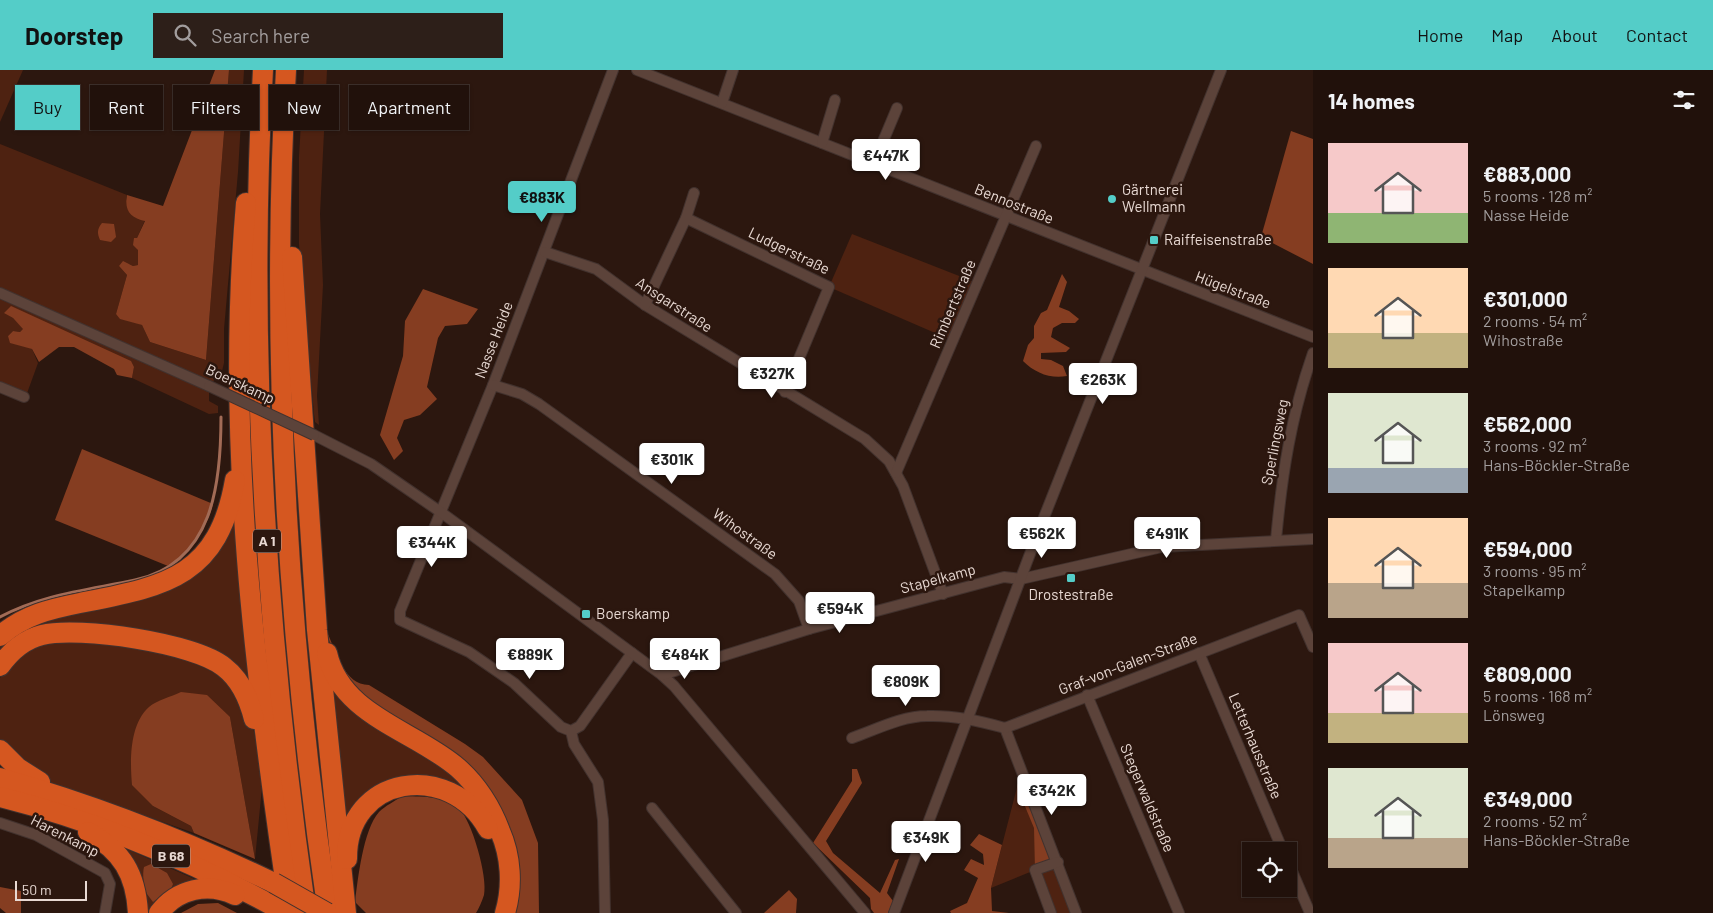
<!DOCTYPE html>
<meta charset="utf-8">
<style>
body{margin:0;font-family:Barlow,sans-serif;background:#2d1f19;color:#f1f3f6;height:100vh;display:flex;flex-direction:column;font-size:19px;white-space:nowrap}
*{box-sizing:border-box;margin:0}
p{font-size:16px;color:#a29d9d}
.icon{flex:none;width:28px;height:28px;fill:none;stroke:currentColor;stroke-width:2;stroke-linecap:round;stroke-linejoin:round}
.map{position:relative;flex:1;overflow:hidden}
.drawer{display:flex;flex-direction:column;background:#21110b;width:400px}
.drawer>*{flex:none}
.banner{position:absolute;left:15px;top:15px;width:475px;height:45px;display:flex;gap:10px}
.controls{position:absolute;left:1242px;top:772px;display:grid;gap:10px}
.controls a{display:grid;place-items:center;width:55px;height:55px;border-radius:0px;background:#21110b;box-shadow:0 1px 4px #0004,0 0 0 1px #3e312c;font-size:25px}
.scale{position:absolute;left:15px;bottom:12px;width:72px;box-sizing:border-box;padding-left:5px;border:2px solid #e8d9d3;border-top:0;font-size:14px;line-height:18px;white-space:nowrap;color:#e8d9d3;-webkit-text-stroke:4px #2c170f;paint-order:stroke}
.price{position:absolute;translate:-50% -42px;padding:0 11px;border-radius:5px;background:#fff;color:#222;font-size:16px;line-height:32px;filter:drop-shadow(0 1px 2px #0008)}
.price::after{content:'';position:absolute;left:50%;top:30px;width:15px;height:11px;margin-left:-8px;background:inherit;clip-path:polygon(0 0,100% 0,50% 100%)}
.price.current{background:#54cdc8;color:#111}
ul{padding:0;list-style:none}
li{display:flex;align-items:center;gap:15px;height:125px;padding:0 15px}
li span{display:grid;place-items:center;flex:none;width:140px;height:100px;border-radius:0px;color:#555}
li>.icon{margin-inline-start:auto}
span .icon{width:60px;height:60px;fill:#fffc;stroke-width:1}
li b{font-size:21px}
h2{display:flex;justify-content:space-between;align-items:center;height:60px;padding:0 15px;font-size:21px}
.pill{padding:0 18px;border-radius:0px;background:#21110b;box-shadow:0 1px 4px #0004,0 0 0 1px #3e312c;font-size:18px;line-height:45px}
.pill.current{background:#54cdc8;color:#111}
header{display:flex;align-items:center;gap:30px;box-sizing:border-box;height:70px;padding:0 25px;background:#54cdc8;color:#111}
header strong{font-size:24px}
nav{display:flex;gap:28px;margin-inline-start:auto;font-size:18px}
.search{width:350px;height:45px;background:#2d1f19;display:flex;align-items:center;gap:12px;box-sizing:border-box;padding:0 18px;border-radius:0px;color:#a29d9d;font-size:19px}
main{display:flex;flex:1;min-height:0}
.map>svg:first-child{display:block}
.green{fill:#4e2211}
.forest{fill:#853d21}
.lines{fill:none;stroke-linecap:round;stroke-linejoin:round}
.stream{stroke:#a26b56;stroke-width:3}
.street-casing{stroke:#42322e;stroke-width:12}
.highway-casing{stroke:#42322e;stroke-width:22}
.street{stroke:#5c433a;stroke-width:10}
.highway{stroke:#d55720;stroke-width:20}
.street-bridge-casing{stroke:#42322e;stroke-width:12;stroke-linecap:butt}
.highway-bridge-casing{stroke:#42322e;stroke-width:22;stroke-linecap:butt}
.street-bridge{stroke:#5c433a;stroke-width:10}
.highway-bridge{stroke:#d55720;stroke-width:20}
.poi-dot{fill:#54cdc8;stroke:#2c170f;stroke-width:2}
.labels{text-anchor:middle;stroke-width:5;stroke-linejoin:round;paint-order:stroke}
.shield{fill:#2c170f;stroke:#b09f98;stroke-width:1}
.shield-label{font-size:14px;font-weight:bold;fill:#e8d9d3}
.poi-label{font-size:15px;fill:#e8d9d3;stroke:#2c170f;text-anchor:start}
.street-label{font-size:15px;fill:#e8d9d3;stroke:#2c170f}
</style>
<header>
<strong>Doorstep</strong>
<div class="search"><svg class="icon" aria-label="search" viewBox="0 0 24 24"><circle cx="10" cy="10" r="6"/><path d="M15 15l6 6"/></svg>Search here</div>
<nav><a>Home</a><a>Map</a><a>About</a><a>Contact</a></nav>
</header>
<main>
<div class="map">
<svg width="1313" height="843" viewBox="0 0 1313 843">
<rect width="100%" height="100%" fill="#2c170f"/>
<g class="green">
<path d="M0,0h23l-23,52z"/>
<path d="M229,0h15l-6,102 -14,157v34l-2,8 -13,15v15l9,5v7l-9,1 -77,-36 2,-11 -129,-54 8,5 11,11 -4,3 -7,-1 -5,5 24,13 6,14 -12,33 -26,-11v-241l127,51 -1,4 19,21 -8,18h-3l4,12v15l-5,1 -4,-2 -10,2 8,9 -11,39 26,11 8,17 56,18z"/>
<path d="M304,0h23l-7,144 3,71 -6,111 2,29 -4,-3 -1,-8 -15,-170v-87z"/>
<path d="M852,164l120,47 -23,58 -120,-52z"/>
<path d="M236,436l16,186 -16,-20 -169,-46 -67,33v-14l5,-4 46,-24 108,-24z"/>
<path d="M67,569l62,6 91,23 31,49 12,60 -8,82 -25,-142 -77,89 38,20 3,7 -156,-55 -38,-33v-67l8,-13 35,-23z"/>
<path d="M327,604l119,92 40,48 -70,-34 -71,52z"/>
<path d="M1021,702l55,141h-25l-16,-43 -44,18z"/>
<path d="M127,779l72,32 -47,32h-9l-19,-61z"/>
</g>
<g class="forest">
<path d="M215,0h14l-23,290 -56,-18 -8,-17 -22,-6 -4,-5 11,-39 -8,-9 4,-5 10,5 5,-1v-15l-5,-5 1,-7h3l8,-17c-14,-3 -21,-10 -18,-26l36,11z"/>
<path d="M1291,61l22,8v125l-52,-27z"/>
<path d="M102,153l12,1 2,13 -5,5 -11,-2c-3,-7 -3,-11 2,-17z"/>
<path d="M1062,204l5,8 -8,25 10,4 10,8 -4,4h-13l-9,5 -2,9 19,11 -4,4 -25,1v6l10,1 12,6 4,10c-17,3 -32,-3 -44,-15l5,-16 6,-7v-12l7,-13 6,-3z"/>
<path d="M423,219l55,20 -11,15 -22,2 -7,12 -11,49 10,12 -17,16 -16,5 -7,18 6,13 -9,9 -14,-25 23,-79 2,-35z"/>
<path d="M11,236l120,55 3,6 -2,11 -15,-3 -3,-6 -40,-22h-15l-20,15 -7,-13 -22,-6 -2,-7 5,-5 7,1 3,-3 -10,-11 -9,-5z"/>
<path d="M82,379l131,55c-6,23 -23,51 -45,62l-113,-46z"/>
<path d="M327,562c9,19 17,53 42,53l96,59 18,13 39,43 16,43 1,70h-29l-12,-99 -122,-103 -42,-51z"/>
<path d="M181,622l26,3 23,22 25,142 -61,-26 -3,-7 -38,-20 -21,-21c-2,-24 -3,-60 17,-78 8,-7 22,-10 32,-15z"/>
<path d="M852,699h5l5,14 -36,58 7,12 47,40 15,-33 4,-1 -12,34 6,8 -5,12h-14l-3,-4 -1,-11 -57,-55 39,-62z"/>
<path d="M1021,702l37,90 -23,8 -1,-42 -17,-41z"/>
<path d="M402,726c17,1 42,-1 56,11 14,13 30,70 26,88 -2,6 -5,13 -8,18h-110l-11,-11c3,-23 8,-72 24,-90 6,-6 16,-11 23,-16z"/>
<path d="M979,764l23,11 -11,43 1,23 17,2h-58l-1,-2 17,-8 11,-25 -14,-8 7,-11 13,6 -1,-11 -13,-9z"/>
<path d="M151,794l16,9 6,11 -2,5 -18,13 -6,-8c-3,-7 -5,-19 -3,-27z"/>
<path d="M0,817l21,4v22h-15l-6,-5z"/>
<path d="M789,820l8,9 -1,14h-32z"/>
<path d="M218,833l19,10h-56l17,-9z"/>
</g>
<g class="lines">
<path class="stream" d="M0,547c43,-23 88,-27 135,-37 79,-17 86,-98 86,-163"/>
<defs>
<g id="street">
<path d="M613,0l-120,315 -93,226v9l69,32 45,31 47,44 10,4 9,-5 52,-73"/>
<path d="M637,0l676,267"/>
<path d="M722,33l11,-33"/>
<path d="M822,73l13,-43"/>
<path d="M874,93l23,-55"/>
<path d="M686,148l143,69 -44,105"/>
<path d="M545,182l51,17 49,36 220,134 24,22 14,25 40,108"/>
<path d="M0,223l209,93"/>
<path d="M645,235l41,-87 8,-25"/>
<path d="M493,315l29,9 17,10 236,170 24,27 10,28"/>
<path d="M0,317l24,10"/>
<path d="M314,365l57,29 71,49 220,162 12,11 191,227"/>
<path d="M896,403l140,-327"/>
<path d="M1276,470c6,-66 15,-124 37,-187"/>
<path d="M1199,583l84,198"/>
<path d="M662,605l147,-46 195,-52 17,2 141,-32 151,-8"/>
<path d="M1087,625l92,218"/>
<path d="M1005,658l71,185"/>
<path d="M571,661l3,13 24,38 5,38 2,93"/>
<path d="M852,668c23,-8 50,-22 75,-22 27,-1 52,5 78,12l294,-113 14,32"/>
<path d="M652,738l84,105"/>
<path d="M0,753l36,12 69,38 5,11 -5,29"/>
<path d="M1289,794l21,49"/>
<path d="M894,843l145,-383 182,-460"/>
<path d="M1051,843l-16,-43 23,-8"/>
</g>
<g id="highway">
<path d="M263,0c-16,282 3,564 43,843"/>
<path d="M286,0c-16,281 1,564 42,843"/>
<path d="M246,133c-21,238 9,475 44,710"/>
<path d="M292,187l25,373 29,283"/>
<path d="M0,566c24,-21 50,-27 80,-33 85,-17 138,-25 155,-123"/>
<path d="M327,583c14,63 87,77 131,115 19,17 33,39 42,63 11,25 13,55 5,82"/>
<path d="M0,596c10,-14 25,-27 42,-31 37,-9 153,8 182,32 17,13 25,32 30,52"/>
<path d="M0,680l18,18 22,14"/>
<path d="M0,708c95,27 185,62 274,105"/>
<path d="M0,727c100,25 196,66 286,116"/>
<path d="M88,762c34,19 48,42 50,81"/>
<path d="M347,789c-1,-84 103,-100 141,-30"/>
<path d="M159,843c18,-24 49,-31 76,-18"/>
</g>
</defs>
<use href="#street" class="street-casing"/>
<use href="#highway" class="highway-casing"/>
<use href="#street" class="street"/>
<use href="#highway" class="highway"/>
<defs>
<path id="street-bridge" d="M209,316l105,49"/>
<path id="highway-bridge" d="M274,813l53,30"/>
</defs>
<use href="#street-bridge" class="street-bridge-casing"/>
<use href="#highway-bridge" class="highway-bridge-casing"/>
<use href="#street-bridge" class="street-bridge"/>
<use href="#highway-bridge" class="highway-bridge"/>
</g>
<g class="poi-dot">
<circle cx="1112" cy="129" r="5"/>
<rect x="1149" y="165" width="10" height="10" rx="2.5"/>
<rect x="1066" y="503" width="10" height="10" rx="2.5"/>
<rect x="581" y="539" width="10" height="10" rx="2.5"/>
</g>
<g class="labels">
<g class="shield">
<rect x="253" y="459.5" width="28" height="23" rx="4"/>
<rect x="152" y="774.5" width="38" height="23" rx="4"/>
</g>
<g class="shield-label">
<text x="267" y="476">A 1</text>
<text x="171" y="791">B 68</text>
</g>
<g class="poi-label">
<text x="1122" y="125">Gärtnerei<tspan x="1122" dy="17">Wellmann</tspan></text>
<text x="1164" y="175">Raiffeisenstraße</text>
<text x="1071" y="530" text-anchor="middle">Drostestraße</text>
<text x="596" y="549">Boerskamp</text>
</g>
<g class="street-label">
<text transform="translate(1014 134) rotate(22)" y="5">Bennostraße</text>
<text transform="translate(789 181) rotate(26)" y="5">Ludgerstraße</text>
<text transform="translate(1233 220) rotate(21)" y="5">Hügelstraße</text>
<text transform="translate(953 234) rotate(-67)" y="5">Rimbertstraße</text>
<text transform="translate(674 235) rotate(33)" y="5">Ansgarstraße</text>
<text transform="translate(494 270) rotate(-69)" y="5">Nasse Heide</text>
<text transform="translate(240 314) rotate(25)" y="5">Boerskamp</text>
<text transform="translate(1275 372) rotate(-79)" y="5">Sperlingsweg</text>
<text transform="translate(745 464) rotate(36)" y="5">Wihostraße</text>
<text transform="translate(938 509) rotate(-15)" y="5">Stapelkamp</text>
<text transform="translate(1128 594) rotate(-21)" y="5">Graf-von-Galen-Straße</text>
<text transform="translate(1255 676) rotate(67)" y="5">Letterhausstraße</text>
<text transform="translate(1147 728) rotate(67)" y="5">Stegerwaldstraße</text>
<text transform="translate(65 766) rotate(27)" y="5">Harenkamp</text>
</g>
</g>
</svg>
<div class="controls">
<a><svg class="icon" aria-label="locate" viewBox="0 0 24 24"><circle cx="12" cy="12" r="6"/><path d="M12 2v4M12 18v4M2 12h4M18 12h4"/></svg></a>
</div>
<div class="scale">50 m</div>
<b class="price" style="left:886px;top:111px">€447K</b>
<b class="price current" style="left:542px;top:153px">€883K</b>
<b class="price" style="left:772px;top:329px">€327K</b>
<b class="price" style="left:1103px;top:335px">€263K</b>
<b class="price" style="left:672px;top:415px">€301K</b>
<b class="price" style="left:1042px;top:489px">€562K</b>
<b class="price" style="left:1167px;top:489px">€491K</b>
<b class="price" style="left:432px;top:498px">€344K</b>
<b class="price" style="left:840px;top:564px">€594K</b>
<b class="price" style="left:530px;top:610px">€889K</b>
<b class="price" style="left:685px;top:610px">€484K</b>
<b class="price" style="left:906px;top:637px">€809K</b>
<b class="price" style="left:1052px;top:746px">€342K</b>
<b class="price" style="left:926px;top:793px">€349K</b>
<div class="banner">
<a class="pill current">Buy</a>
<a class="pill">Rent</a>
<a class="pill">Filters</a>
<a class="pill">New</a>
<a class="pill">Apartment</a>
</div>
</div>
<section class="drawer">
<h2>14 homes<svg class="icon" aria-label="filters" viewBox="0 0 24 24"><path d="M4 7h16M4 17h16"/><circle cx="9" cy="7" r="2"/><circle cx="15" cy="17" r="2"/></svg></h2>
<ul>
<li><span style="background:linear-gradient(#f6c9c9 70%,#8fb573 0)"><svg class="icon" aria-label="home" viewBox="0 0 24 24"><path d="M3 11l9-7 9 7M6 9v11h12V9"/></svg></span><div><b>€883,000</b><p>5 rooms · 128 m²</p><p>Nasse Heide</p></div></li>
<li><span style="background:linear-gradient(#ffd9b3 65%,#c2b280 0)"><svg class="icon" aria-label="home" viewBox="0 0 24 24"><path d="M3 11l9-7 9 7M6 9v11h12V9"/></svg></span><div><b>€301,000</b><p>2 rooms · 54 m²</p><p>Wihostraße</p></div></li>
<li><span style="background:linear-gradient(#dfe7d0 75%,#9aa5b1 0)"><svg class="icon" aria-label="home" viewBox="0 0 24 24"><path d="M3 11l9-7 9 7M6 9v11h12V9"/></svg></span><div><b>€562,000</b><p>3 rooms · 92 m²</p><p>Hans-Böckler-Straße</p></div></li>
<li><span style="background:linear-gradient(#ffd9b3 65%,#b9a48a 0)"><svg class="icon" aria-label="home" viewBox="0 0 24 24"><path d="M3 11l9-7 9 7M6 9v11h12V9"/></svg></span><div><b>€594,000</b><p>3 rooms · 95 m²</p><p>Stapelkamp</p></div></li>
<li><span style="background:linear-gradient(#f6c9c9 70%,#c2b280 0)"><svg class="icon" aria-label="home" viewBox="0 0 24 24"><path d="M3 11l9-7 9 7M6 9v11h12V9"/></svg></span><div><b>€809,000</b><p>5 rooms · 168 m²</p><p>Lönsweg</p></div></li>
<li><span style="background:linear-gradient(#dfe7d0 70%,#b9a48a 0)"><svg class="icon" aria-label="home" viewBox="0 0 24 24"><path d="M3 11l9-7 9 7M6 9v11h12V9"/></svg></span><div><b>€349,000</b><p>2 rooms · 52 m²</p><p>Hans-Böckler-Straße</p></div></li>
</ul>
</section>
</main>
